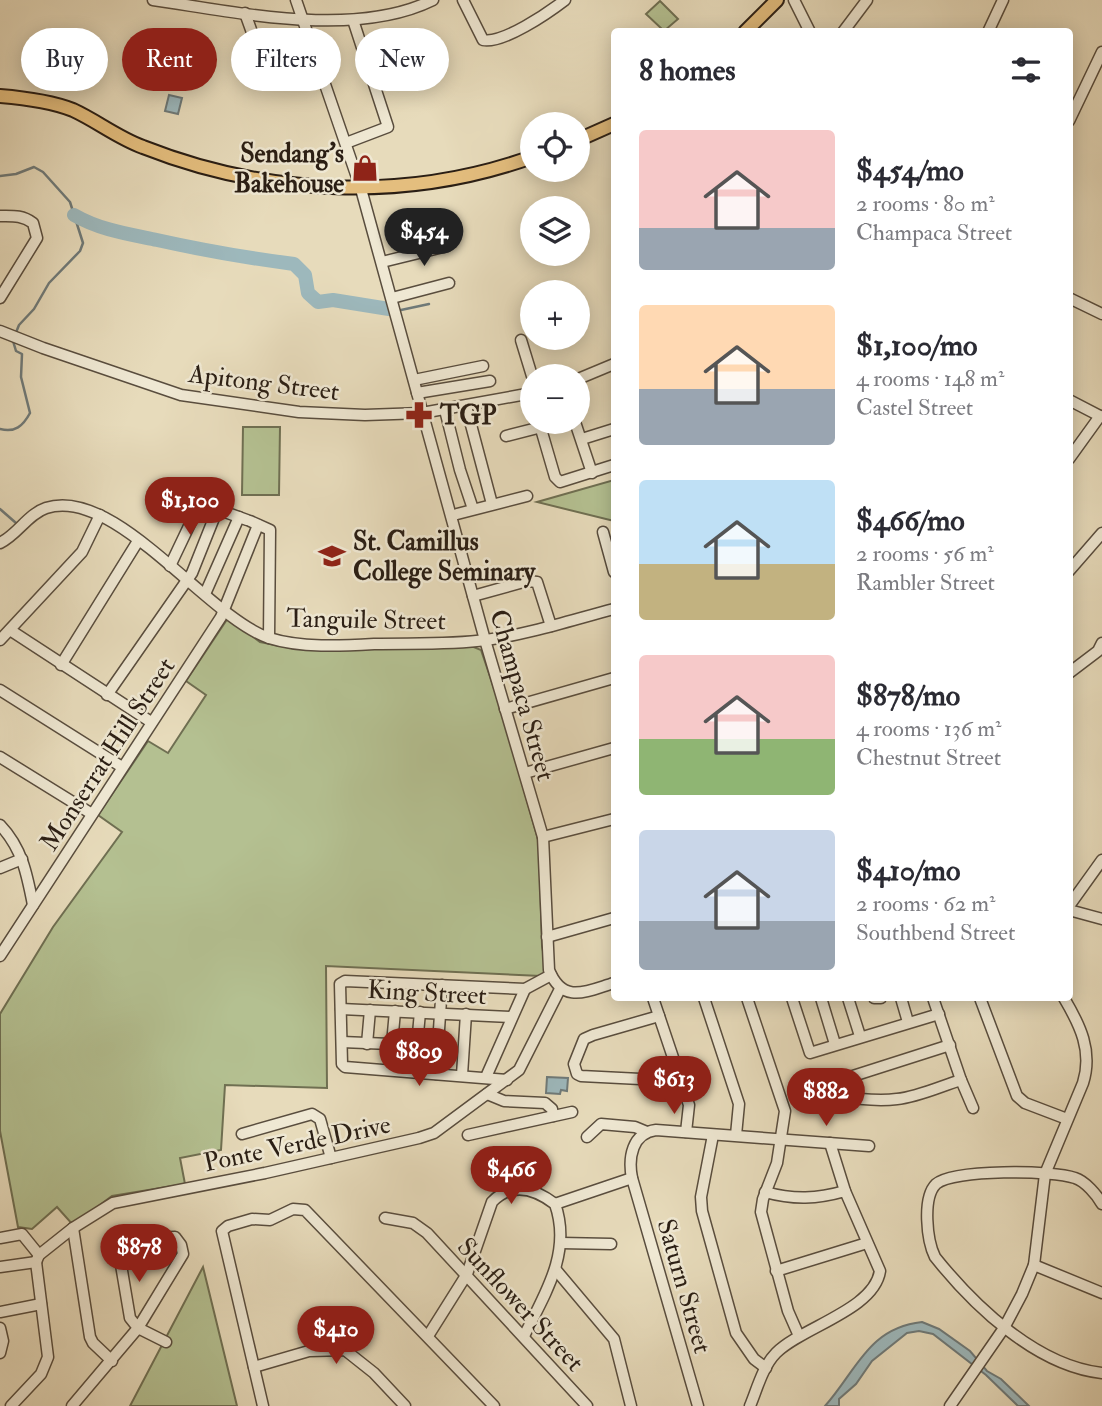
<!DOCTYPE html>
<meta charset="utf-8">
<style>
body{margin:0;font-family:"IM FELL Double Pica",serif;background:#f2f2f3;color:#2b2b33;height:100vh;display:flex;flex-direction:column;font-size:26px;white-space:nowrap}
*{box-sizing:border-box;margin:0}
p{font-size:23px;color:#7c7c81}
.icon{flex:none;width:38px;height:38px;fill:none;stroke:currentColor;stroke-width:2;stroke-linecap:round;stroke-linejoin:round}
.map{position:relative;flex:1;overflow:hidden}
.details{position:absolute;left:611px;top:28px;width:462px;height:973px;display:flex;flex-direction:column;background:#fff;border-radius:7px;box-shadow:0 4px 18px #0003}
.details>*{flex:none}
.top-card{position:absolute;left:21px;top:28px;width:485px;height:63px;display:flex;gap:14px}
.fabs{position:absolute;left:520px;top:112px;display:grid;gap:14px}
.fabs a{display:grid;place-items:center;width:70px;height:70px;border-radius:50%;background:#fff;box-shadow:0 4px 18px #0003;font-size:35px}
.price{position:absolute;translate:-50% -60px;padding:0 16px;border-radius:24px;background:#8f2418;color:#fff;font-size:23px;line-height:46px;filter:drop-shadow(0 2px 4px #0008)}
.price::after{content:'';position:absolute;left:50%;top:42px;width:21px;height:16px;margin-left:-10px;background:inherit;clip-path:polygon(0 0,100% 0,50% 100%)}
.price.current{background:#222;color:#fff}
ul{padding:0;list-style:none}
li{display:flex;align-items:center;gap:21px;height:175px;padding:0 28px}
li span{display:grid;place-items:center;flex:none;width:196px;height:140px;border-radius:7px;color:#555}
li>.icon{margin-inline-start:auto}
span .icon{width:84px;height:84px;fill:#fffc;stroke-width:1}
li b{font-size:30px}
h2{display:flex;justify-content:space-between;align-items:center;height:84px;padding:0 28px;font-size:30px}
.chip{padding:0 24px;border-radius:32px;background:#fff;box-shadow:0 4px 18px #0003;font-size:24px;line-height:63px}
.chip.current{background:#8f2418;color:#fff}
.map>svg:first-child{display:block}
.green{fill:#b4c091;stroke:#6f6f52;stroke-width:2}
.water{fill:#9db8bc;stroke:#6f7a79;stroke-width:2}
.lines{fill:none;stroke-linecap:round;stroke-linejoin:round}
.stream{stroke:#6f7a79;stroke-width:2.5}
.river{stroke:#9db8bc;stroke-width:14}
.minor-casing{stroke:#594d3e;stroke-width:13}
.major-casing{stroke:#2a1e14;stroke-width:16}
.minor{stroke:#efe8d3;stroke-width:10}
.major{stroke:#e4be7e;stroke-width:12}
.labels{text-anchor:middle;stroke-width:5;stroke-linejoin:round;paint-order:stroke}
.poi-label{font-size:26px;font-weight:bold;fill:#2a1e14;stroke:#efe8d3;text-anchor:start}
.street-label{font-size:26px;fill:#2a1e14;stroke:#efe8d3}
</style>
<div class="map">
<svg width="1102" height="1406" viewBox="0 0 1102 1406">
<rect width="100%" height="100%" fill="#e7dbbb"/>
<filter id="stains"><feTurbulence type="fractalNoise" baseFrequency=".00286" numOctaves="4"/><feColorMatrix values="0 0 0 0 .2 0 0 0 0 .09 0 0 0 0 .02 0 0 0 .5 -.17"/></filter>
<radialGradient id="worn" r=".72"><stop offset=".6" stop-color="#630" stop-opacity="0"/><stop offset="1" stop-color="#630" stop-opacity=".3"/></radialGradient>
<g class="green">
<path d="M660,1l18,18 -14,12 -18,-17z"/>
<path d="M243,427h37l-1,68h-37z"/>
<path d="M614,480v41l-77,-19z"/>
<path d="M228,618l32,24 36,7h117l56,-4 12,5 20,59 38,134 3,103 5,27 -6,3 -215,-10 1,122 -102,-3 -4,65 -41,8 5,26 -73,12 -39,29 -16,-18 -25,22 -14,-2 -18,-96v-117l53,-87 69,-95 -24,-17 50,-74 20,12 38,-58 -20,-14z"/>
<path d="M203,1267l34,139h-107z"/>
</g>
<g class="water">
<path d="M169,95l13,3 -4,16 -13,-3z"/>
<path d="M547,1077l21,1 -1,13 -6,-1 -1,4 -14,-1z"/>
<path d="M922,1322l17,7 31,22 17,20 14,8 28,27h-11l-32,-31 -53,-41 -14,-3 -12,2 -35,28 -16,23 -17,15v7h-14c32,-36 43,-78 97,-84z"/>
</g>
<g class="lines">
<g class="stream">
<path d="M0,176l16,-2 18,-7 9,5 27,30 13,41 -3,8 -31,32 -15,26 -15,16 -4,10"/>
<path d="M401,310l28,-6"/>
<path d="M0,429c15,4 23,-3 30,-16l-9,-36 1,-23 -6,-3 -3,-10"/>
<path d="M0,509l16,14"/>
</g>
<path class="river" d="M74,215c26,15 54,19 83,25 45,10 91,18 137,24l11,11 3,18 10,9 15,-2 56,9"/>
<defs>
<g id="minor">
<path d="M153,0c84,12 201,39 280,0"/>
<path d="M296,0l65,189 124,451 58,197 6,133c14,35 38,21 65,13"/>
<path d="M463,0l20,40c20,4 65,-27 82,-40"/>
<path d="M794,0l16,32"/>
<path d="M245,13l19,53"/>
<path d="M843,32l24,-32"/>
<path d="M988,32l15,-32"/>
<path d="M1069,121l33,-69"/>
<path d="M346,143l42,-16 -35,-107"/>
<path d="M0,216c13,0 22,-1 33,7l4,15 -37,60"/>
<path d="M382,262l65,-16"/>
<path d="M392,298l57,-15"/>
<path d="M1069,298l33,16"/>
<path d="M0,331l43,17 138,47 118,17 66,3 57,-2 110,-20"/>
<path d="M521,340l11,36"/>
<path d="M578,379l36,-15"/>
<path d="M414,380l69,-14"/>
<path d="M417,393l73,-12"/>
<path d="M1069,400l33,17"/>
<path d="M466,406l26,98"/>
<path d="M445,410l15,60 13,39"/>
<path d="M575,422l17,51"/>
<path d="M541,429l14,48 5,5 54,-17"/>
<path d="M506,436l55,-14"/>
<path d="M582,439l32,-10"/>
<path d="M1069,459l31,-43"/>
<path d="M457,514l70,-18"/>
<path d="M250,521l20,9 -1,108"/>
<path d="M603,532l11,40"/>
<path d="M0,543c17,-8 28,-29 46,-35 68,-23 161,109 223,130 32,10 72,8 105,6 37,-1 75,1 112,-4 43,-6 86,-20 128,-31"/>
<path d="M170,566l30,-63 47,17"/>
<path d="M1069,571l33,-38"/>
<path d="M205,594l34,-77"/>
<path d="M473,596l54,-15 10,1 14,44"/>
<path d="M10,630l141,92"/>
<path d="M0,640l82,-88 18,-37"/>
<path d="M61,665l77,-124"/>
<path d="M1069,673l29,-22 4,-8"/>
<path d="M0,690l122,77"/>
<path d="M107,695l85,-122 26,-65"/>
<path d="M505,709l109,-31"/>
<path d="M0,757l92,57"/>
<path d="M525,773l89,-25"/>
<path d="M0,825c22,23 27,49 33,80"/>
<path d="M543,837l71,-18"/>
<path d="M0,868l22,-9"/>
<path d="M1069,906l33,-46"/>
<path d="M1069,910l33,9"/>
<path d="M547,937l67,-19"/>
<path d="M0,956l221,-339 37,-92"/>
<path d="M653,998l36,107 -3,27"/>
<path d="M704,998l35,106 -3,31"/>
<path d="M747,998l38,113 -8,52 -14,36 -2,13 27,99 11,25"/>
<path d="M792,998l18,55 129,-39"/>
<path d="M821,998l14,46"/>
<path d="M848,998l12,38"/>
<path d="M874,998h7"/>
<path d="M901,998l7,24"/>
<path d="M933,998l28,82 12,28"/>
<path d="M980,998l37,98 8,7 42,16"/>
<path d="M341,1009l170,8"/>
<path d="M659,1016l-66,19 -9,4 -10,25 3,10 4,2 99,5"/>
<path d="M342,1042l96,4"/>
<path d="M367,1044l3,-34"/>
<path d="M392,1044l3,-33"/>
<path d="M417,1045l3,-33"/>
<path d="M950,1045l-119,38 -4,6c10,11 55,12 70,10 21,-2 44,-13 64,-19"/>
<path d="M436,1074l6,-89"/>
<path d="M462,1075l4,-61"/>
<path d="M486,1077l39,-88"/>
<path d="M507,1080l-162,-13 -3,-3 -2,-80 5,-3 180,8 26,-14"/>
<path d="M487,1094l17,7 41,2 7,6 1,7"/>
<path d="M242,1134l70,-20 8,5 11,39"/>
<path d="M468,1135l104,-23"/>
<path d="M713,1135l-12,62 1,14 34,122 18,26 12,9"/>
<path d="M587,1137l14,-13 34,3 12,5"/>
<path d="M765,1192c29,8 52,7 80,-1"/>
<path d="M555,1204l77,-26"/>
<path d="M1102,1204c-5,-9 -17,-23 -27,-26 -22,-8 -122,-9 -139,6 -14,14 -9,57 -1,73 40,50 102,109 167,116"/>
<path d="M385,1218l28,5 14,10 160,173"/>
<path d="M73,1228l17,109 3,6 19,18"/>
<path d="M0,1238l22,-4 17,21"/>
<path d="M561,1243l50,1"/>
<path d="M36,1262l3,-7 34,-27 40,-25 152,-30 154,-35 15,-5 85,-63 41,-81"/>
<path d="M1034,1265l68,28"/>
<path d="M0,1267l36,-5"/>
<path d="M556,1270l58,69 17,67"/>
<path d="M776,1271l91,-28"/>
<path d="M0,1312l41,-8"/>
<path d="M0,1328l3,13 -3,12"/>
<path d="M428,1336l39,-62 25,-72c19,-20 42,-14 63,2 17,48 -10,90 -31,132"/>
<path d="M254,1367l55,-16 36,-1 29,23 31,33"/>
<path d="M11,1406l30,-32 7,-17 -12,-95"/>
<path d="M72,1406l66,-78 45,-74 -2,-9 -6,-8 -24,1 -19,4 -7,6 -5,11 10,59 8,10 28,14"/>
<path d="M263,1406l-41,-175 6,-5 24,-7 18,1 23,-11 12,1 189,196"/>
<path d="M698,1406l-66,-228c-4,-20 0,-45 24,-48l213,16"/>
<path d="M750,1406c7,-17 13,-40 26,-53 26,-26 98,-43 104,-82l-35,-80 -15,-48"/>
<path d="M950,1406l54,-78 18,-34 12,-29 11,-91 38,-91c10,-32 -3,-58 -19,-85"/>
</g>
<g id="major">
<path d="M745,32l32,-32"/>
<path d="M0,96c24,2 50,5 73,14 24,11 45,28 70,37 124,49 263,55 389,10"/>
<path d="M578,140l36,-16"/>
</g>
</defs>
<use href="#minor" class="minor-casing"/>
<use href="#major" class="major-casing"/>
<use href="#minor" class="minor"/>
<use href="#major" class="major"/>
</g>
<defs>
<symbol id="shop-bare" viewBox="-9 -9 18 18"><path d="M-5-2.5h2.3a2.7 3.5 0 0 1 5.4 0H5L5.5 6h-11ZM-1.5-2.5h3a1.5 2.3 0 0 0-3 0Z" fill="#8f2418" stroke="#efe8d3" stroke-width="2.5" paint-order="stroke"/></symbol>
<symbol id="pharmacy-bare" viewBox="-9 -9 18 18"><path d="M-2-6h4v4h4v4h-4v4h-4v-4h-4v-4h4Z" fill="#8f2418" stroke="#efe8d3" stroke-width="2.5" paint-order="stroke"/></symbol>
<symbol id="university-bare" viewBox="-9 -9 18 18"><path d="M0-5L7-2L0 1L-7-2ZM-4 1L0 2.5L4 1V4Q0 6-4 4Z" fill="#8f2418" stroke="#efe8d3" stroke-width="2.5" paint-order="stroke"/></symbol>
</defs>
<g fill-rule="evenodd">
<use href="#shop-bare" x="346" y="149" width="38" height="38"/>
<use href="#pharmacy-bare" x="400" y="396" width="38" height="38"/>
<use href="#university-bare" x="313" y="537" width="38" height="38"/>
</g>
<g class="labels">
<g class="poi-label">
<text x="344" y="162" text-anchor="end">Sendang's<tspan x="344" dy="30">Bakehouse</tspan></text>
<text x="440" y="424">TGP</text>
<text x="353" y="550">St. Camillus<tspan x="353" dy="30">College Seminary</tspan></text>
</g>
<g class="street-label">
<text transform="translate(264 382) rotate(7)" y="9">Apitong Street</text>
<text transform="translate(366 619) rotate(1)" y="9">Tanguile Street</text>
<text transform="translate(523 695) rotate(74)" y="9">Champaca Street</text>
<text transform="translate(107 754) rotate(-57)" y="9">Monserrat Hill Street</text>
<text transform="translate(427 992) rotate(3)" y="9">King Street</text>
<text transform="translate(297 1143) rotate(-12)" y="9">Ponte Verde Drive</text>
<text transform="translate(685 1286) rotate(74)" y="9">Saturn Street</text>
<text transform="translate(521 1304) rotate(47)" y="9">Sunflower Street</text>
</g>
</g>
<rect width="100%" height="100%" filter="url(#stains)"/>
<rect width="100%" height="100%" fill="url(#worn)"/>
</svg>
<div class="fabs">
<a><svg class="icon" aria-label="locate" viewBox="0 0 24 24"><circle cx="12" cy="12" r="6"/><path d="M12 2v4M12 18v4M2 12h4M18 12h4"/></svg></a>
<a><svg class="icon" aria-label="layers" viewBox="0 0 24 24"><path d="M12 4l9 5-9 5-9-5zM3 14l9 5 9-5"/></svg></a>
<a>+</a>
<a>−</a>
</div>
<b class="price current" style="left:424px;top:268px">$454</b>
<b class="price" style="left:190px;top:537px">$1,100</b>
<b class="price" style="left:419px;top:1088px">$809</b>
<b class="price" style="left:674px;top:1116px">$613</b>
<b class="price" style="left:826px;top:1128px">$882</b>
<b class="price" style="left:511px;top:1206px">$466</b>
<b class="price" style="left:139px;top:1284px">$878</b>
<b class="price" style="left:336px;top:1366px">$410</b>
<div class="top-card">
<a class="chip">Buy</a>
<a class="chip current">Rent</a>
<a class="chip">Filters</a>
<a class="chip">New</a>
</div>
<section class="details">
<h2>8 homes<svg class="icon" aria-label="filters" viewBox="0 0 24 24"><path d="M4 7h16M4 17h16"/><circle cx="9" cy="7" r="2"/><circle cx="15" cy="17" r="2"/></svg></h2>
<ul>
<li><span style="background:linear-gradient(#f6c9c9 70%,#9aa5b1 0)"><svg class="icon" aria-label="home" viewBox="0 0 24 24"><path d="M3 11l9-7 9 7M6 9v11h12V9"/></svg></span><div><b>$454/mo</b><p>2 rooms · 80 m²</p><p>Champaca Street</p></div></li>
<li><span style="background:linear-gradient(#ffd9b3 60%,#9aa5b1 0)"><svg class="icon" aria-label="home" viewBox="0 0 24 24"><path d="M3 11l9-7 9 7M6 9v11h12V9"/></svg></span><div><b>$1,100/mo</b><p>4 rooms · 148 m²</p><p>Castel Street</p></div></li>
<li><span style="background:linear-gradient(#bfe0f5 60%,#c2b280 0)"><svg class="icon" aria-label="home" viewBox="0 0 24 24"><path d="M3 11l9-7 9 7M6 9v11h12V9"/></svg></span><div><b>$466/mo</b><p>2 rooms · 56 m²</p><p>Rambler Street</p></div></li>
<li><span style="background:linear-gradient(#f6c9c9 60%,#8fb573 0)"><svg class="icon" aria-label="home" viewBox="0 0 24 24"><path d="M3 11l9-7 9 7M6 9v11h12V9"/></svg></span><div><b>$878/mo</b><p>4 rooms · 136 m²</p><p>Chestnut Street</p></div></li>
<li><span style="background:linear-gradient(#c9d6e8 65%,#9aa5b1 0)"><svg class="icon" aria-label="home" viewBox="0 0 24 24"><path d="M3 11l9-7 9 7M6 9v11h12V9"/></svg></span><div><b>$410/mo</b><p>2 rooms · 62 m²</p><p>Southbend Street</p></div></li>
</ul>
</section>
</div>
